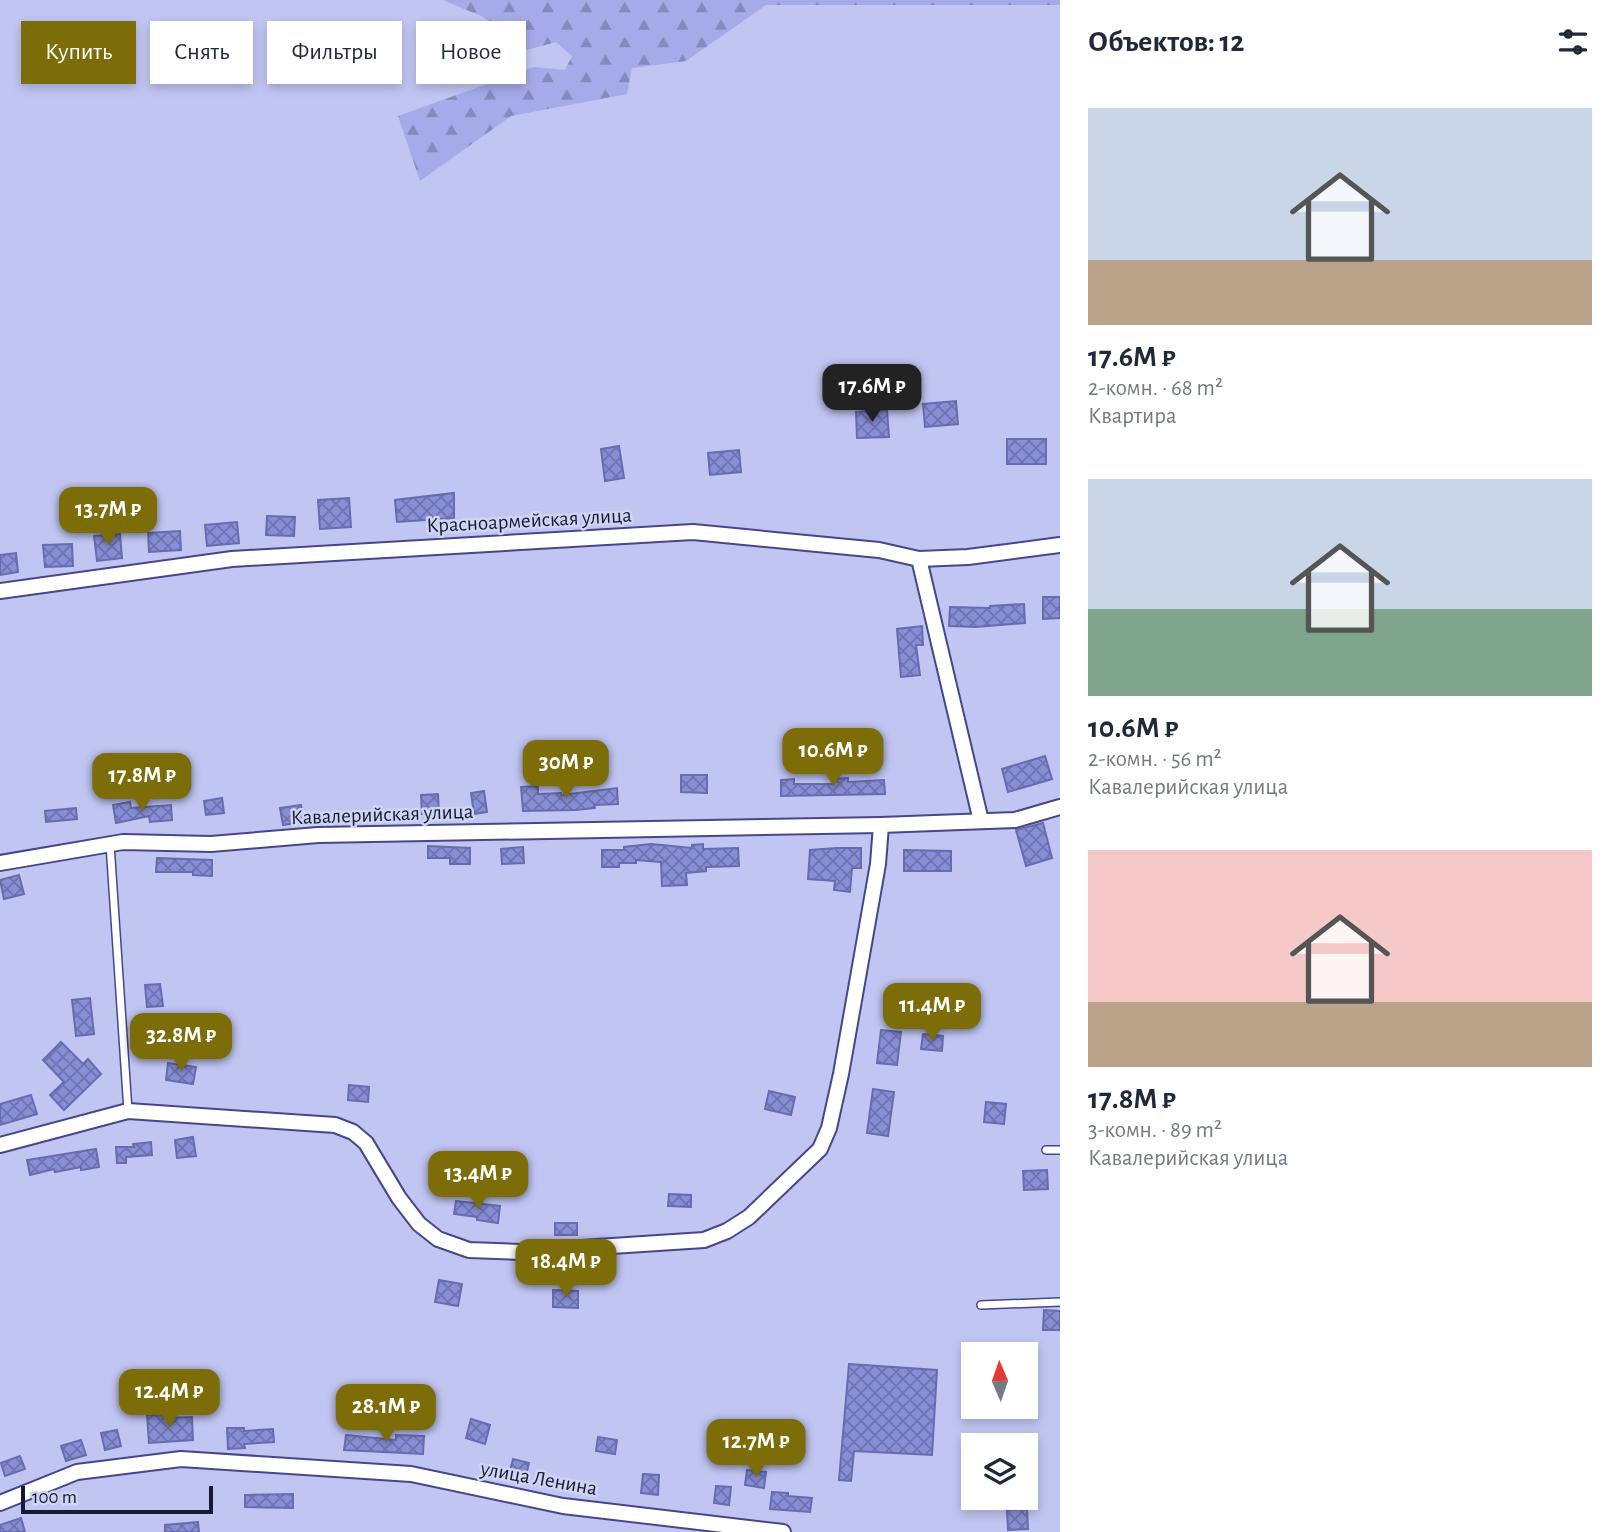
<!DOCTYPE html>
<html lang="ru">
<meta charset="utf-8">
<style>
body{margin:0;font-family:"Alegreya Sans",sans-serif;background:#f6f6f7;color:#1f2937;height:100vh;display:flex;flex-direction:column;font-size:26px;white-space:nowrap}
*{box-sizing:border-box;margin:0}
p{font-size:23px;color:#747a83}
.icon{flex:none;width:38px;height:38px;fill:none;stroke:currentColor;stroke-width:2;stroke-linecap:round;stroke-linejoin:round}
.map{position:relative;flex:1;overflow:hidden}
.drawer{display:flex;flex-direction:column;background:#fff;width:560px}
.drawer>*{flex:none}
.top-card{position:absolute;left:21px;top:21px;width:665px;height:63px;display:flex;gap:14px}
.needle{width:46px;rotate:358deg}
.fabs{position:absolute;left:961px;top:1342px;display:grid;gap:14px}
.fabs a{display:grid;place-items:center;width:77px;height:77px;border-radius:0px;background:#fff;box-shadow:0 4px 10px #0003;font-size:35px}
.scale{position:absolute;left:21px;bottom:18px;width:192px;box-sizing:border-box;padding-left:7px;border:4px solid #181a35;border-top:0;font-size:19px;line-height:24px;white-space:nowrap;color:#181a35;-webkit-text-stroke:5px #cfd4f2;paint-order:stroke}
.price{position:absolute;translate:-50% -60px;padding:0 16px;border-radius:14px;background:#7c6d08;color:#fff;font-size:23px;line-height:46px;filter:drop-shadow(0 2px 4px #0008)}
.price::after{content:'';position:absolute;left:50%;top:42px;width:21px;height:16px;margin-left:-10px;background:inherit;clip-path:polygon(0 0,100% 0,50% 100%)}
.price.selected{background:#222;color:#fff}
ul{padding:0;list-style:none}
li{display:grid;align-content:center;gap:14px;height:371px;padding:0 28px}
li span{display:grid;place-items:center;height:217px;border-radius:0px;color:#555}
li>.icon{margin-inline-start:auto}
span .icon{width:126px;height:126px;fill:#fffc;stroke-width:1}
li b{font-size:30px}
h2{display:flex;justify-content:space-between;align-items:center;height:84px;padding:0 28px;font-size:30px}
.tag{padding:0 24px;border-radius:0px;background:#fff;box-shadow:0 4px 10px #0003;font-size:24px;line-height:63px}
.tag.selected{background:#7c6d08;color:#fff}
main{display:flex;flex:1;min-height:0}
.map>svg:first-child{display:block}
.forest{fill:url(#forest-firs)}
.building{fill:url(#building-cross-hatch);stroke:#676cb0;stroke-width:2}
.lines{fill:none;stroke-linecap:round;stroke-linejoin:round}
.service-casing{stroke:#454788;stroke-width:10}
.minor-casing{stroke:#454788;stroke-width:18}
.service{stroke:#fff;stroke-width:7}
.minor{stroke:#fff;stroke-width:14}
.labels{text-anchor:middle;stroke-width:5;stroke-linejoin:round;paint-order:stroke}
.street-label{font-size:21px;fill:#181a35;stroke:#cfd4f2}
</style>
<main>
<div class="map">
<svg width="1060" height="1532" viewBox="0 0 1060 1532">
<defs>
<pattern id="forest-firs" width="22" height="20" patternUnits="userSpaceOnUse" patternTransform="scale(1.75)"><rect width="22" height="20" fill="#a4abe8"/><path d="M5 1l3.5 6h-7zM16 11l3.5 6h-7z" fill="#858abd"/></pattern>
<pattern id="building-cross-hatch" width="8" height="8" patternUnits="userSpaceOnUse" patternTransform="scale(1.75)"><rect width="8" height="8" fill="#888ed5"/><path d="M0 0l8 8M0 8l8-8" fill="none" stroke="#6e73ae"/></pattern>
</defs>
<rect width="100%" height="100%" fill="#c0c5f2"/>
<path class="forest" d="M443,0h617v5h-294l-80,56 -54,7 -5,26 -116,22 -91,65 -22,-65 136,-49 31,3 7,-14 -16,-14 -29,8 -44,-33z"/>
<g class="building">
<path d="M956,401l2,23 -33,3 -2,-23z"/>
<path d="M887,410l2,27 -32,1 -1,-26z"/>
<rect x="1007" y="439" width="39" height="25"/>
<path d="M619,446l5,32 -19,3 -4,-32z"/>
<path d="M739,450l2,22 -31,3 -2,-22z"/>
<path d="M454,493v25l-57,4 -2,-22z"/>
<path d="M349,498l2,29 -31,2 -2,-29z"/>
<path d="M267,516l28,1 -1,19 -28,-1z"/>
<path d="M237,522l2,21 -32,3 -2,-21z"/>
<path d="M180,531l1,19 -32,2 -1,-19z"/>
<path d="M120,534l2,24 -25,3 -3,-25z"/>
<path d="M72,544l1,22 -28,1 -2,-22z"/>
<path d="M16,553l2,19 -18,3v-20z"/>
<path d="M1043,597h17v21l-17,1z"/>
<path d="M1024,604l1,19 -49,4 -27,-1 1,-19 40,1v-2z"/>
<path d="M922,626l1,19h-7l4,30 -19,2 -4,-48z"/>
<path d="M1045,756l7,23 -44,13 -6,-23z"/>
<path d="M681,775h26v18l-26,-1z"/>
<path d="M848,778v4l36,-2 1,14 -104,2v-16l13,-1v5h39v-5z"/>
<path d="M538,786v8l23,-1v2l56,-7 1,16 -24,1 1,3 -19,2 -53,1 -2,-24z"/>
<path d="M484,791l3,21 -13,2 -3,-21z"/>
<path d="M438,794l1,19 -17,1 -1,-19z"/>
<path d="M222,798l2,15 -18,2 -2,-14z"/>
<path d="M130,802l1,6 40,-3 1,15 -22,2 -1,-6 -33,7 -3,-18z"/>
<path d="M301,805l3,17 -21,3 -3,-17z"/>
<path d="M76,808l1,11 -31,3 -1,-11z"/>
<path d="M1043,823l9,35 -26,8 -10,-36z"/>
<path d="M651,844l41,4v-3l11,-1v5l35,-1 1,18 -33,1v4l-20,2 1,12 -25,1 -1,-24 -25,-2v3h-17v4h-17v-17h22v-3z"/>
<path d="M428,846l42,2v16h-20v-6h-22z"/>
<path d="M523,847l1,16 -22,1 -1,-15z"/>
<path d="M837,848h24v20h-9l-2,24 -16,-2 1,-9 -27,-2 2,-29z"/>
<path d="M904,850l47,1v20h-47z"/>
<path d="M157,858l55,2v16l-19,-1v-3h-37z"/>
<path d="M19,875l5,19 -20,5 -4,-19z"/>
<path d="M160,984l3,22 -16,1 -2,-22z"/>
<path d="M890,987l13,2 -3,20 -13,-2z"/>
<path d="M90,998l4,36 -18,2 -4,-36z"/>
<path d="M164,1029h19v15l-18,1z"/>
<path d="M881,1030l20,2 -4,33 -20,-2z"/>
<path d="M923,1034l20,2 -1,15 -21,-2z"/>
<path d="M61,1042l22,22 5,-5 13,15 -37,36 -14,-15 14,-13 -21,-22z"/>
<path d="M168,1063l28,4 -3,17 -27,-4z"/>
<path d="M349,1085l20,2 -1,15 -20,-2z"/>
<path d="M873,1089l21,3 -6,44 -21,-3z"/>
<path d="M769,1091l26,6 -4,18 -26,-6z"/>
<path d="M31,1095l6,19 -37,11v-21z"/>
<path d="M986,1102l20,2 -2,20 -20,-2z"/>
<path d="M193,1137l3,19 -19,2 -2,-18z"/>
<path d="M151,1142l1,13 -26,2v6h-9l-1,-16h18l-1,-3z"/>
<path d="M96,1149l3,18 -18,3v-3l-26,5 -1,-3 -24,6 -3,-15z"/>
<path d="M1047,1170l1,19 -24,1 -1,-19z"/>
<path d="M669,1194l22,1v12l-23,-1z"/>
<path d="M456,1201l44,5 -2,17 -21,-3v-3l-23,-3z"/>
<rect x="555" y="1223" width="22" height="12"/>
<path d="M439,1280l23,4 -4,22 -23,-4z"/>
<path d="M553,1290l25,1v17l-25,-1z"/>
<path d="M1044,1310l16,1v19h-17z"/>
<path d="M849,1364l88,6 -5,85 -78,-4 -3,30 -12,-1z"/>
<path d="M164,1414v4l28,-1 1,23 -44,3 -2,-28z"/>
<path d="M471,1419l19,6 -5,19 -19,-6z"/>
<path d="M227,1428h17v3l29,-2 1,13 -30,2 1,4 -17,1z"/>
<path d="M117,1430l4,16 -16,4 -4,-17z"/>
<path d="M346,1435l50,5v-5l28,1 -1,18 -79,-4z"/>
<path d="M598,1437l19,3 -2,14 -19,-3z"/>
<path d="M81,1440l5,15 -20,6 -5,-15z"/>
<path d="M20,1456l5,13 -20,7 -4,-13z"/>
<path d="M513,1459l16,4 -4,16 -16,-4z"/>
<path d="M747,1470l19,2 -2,16 -19,-3z"/>
<path d="M643,1474l16,1 -1,20 -17,-2z"/>
<path d="M716,1486l15,1 -2,18 -15,-2z"/>
<path d="M772,1492l16,1v3l24,2 -2,14 -40,-3z"/>
<path d="M293,1494v14l-48,-1v-12z"/>
<path d="M970,1498h28v10l-27,1z"/>
<path d="M1027,1509l1,20 -20,1 -1,-20z"/>
<path d="M21,1518l4,14h-25v-7z"/>
<path d="M198,1522l1,10h-34v-7z"/>
</g>
<g class="lines">
<defs>
<g id="service">
<path d="M110,844l18,267"/>
<path d="M1046,1150h14"/>
<path d="M981,1305l79,-3"/>
</g>
<g id="minor">
<path d="M919,559l62,262"/>
<path d="M0,591l232,-32 461,-27 186,18 40,9 49,-2 92,-12"/>
<path d="M0,863l123,-21 88,2 107,-9 563,-10 134,-5 45,-13"/>
<path d="M0,1145l128,-34 207,14 18,7 13,11 33,55 20,26 19,15 31,11 51,2 184,-12 23,-9 22,-14 71,-68 9,-21 12,-54 37,-210 3,-39"/>
<path d="M0,1503l77,-31 104,-13 230,15 152,32 220,26"/>
</g>
</defs>
<use href="#service" class="service-casing"/>
<use href="#minor" class="minor-casing"/>
<use href="#service" class="service"/>
<use href="#minor" class="minor"/>
</g>
<g class="labels">
<g class="street-label">
<text transform="translate(529 520) rotate(-3)" y="7">Красноармейская улица</text>
<text transform="translate(382 814) rotate(-2)" y="7">Кавалерийская улица</text>
<text transform="translate(539 1478) rotate(10)" y="7">улица Ленина</text>
</g>
</g>
</svg>
<div class="fabs">
<a><svg class="needle" viewBox="-14 -14 28 28"><path d="M0-13l5 13h-10z" fill="#e53935"/><path d="M0 13l5-13h-10z" fill="#747a83"/></svg></a>
<a><svg class="icon" aria-label="layers" viewBox="0 0 24 24"><path d="M12 4l9 5-9 5-9-5zM3 14l9 5 9-5"/></svg></a>
</div>
<div class="scale">100 m</div>
<b class="price selected" style="left:872px;top:424px">17.6M ₽</b>
<b class="price" style="left:108px;top:547px">13.7M ₽</b>
<b class="price" style="left:833px;top:788px">10.6M ₽</b>
<b class="price" style="left:566px;top:800px">30M ₽</b>
<b class="price" style="left:142px;top:813px">17.8M ₽</b>
<b class="price" style="left:932px;top:1043px">11.4M ₽</b>
<b class="price" style="left:181px;top:1073px">32.8M ₽</b>
<b class="price" style="left:478px;top:1211px">13.4M ₽</b>
<b class="price" style="left:566px;top:1299px">18.4M ₽</b>
<b class="price" style="left:169px;top:1429px">12.4M ₽</b>
<b class="price" style="left:386px;top:1444px">28.1M ₽</b>
<b class="price" style="left:756px;top:1479px">12.7M ₽</b>
<div class="top-card">
<a class="tag selected">Купить</a>
<a class="tag">Снять</a>
<a class="tag">Фильтры</a>
<a class="tag">Новое</a>
</div>
</div>
<section class="drawer">
<h2>Объектов: 12<svg class="icon" aria-label="filters" viewBox="0 0 24 24"><path d="M4 7h16M4 17h16"/><circle cx="9" cy="7" r="2"/><circle cx="15" cy="17" r="2"/></svg></h2>
<ul>
<li><span style="background:linear-gradient(#c9d6e8 70%,#b9a48a 0)"><svg class="icon" aria-label="home" viewBox="0 0 24 24"><path d="M3 11l9-7 9 7M6 9v11h12V9"/></svg></span><div><b>17.6M ₽</b><p>2-комн. · 68 m²</p><p>Квартира</p></div></li>
<li><span style="background:linear-gradient(#c9d6e8 60%,#7fa58c 0)"><svg class="icon" aria-label="home" viewBox="0 0 24 24"><path d="M3 11l9-7 9 7M6 9v11h12V9"/></svg></span><div><b>10.6M ₽</b><p>2-комн. · 56 m²</p><p>Кавалерийская улица</p></div></li>
<li><span style="background:linear-gradient(#f6c9c9 70%,#b9a48a 0)"><svg class="icon" aria-label="home" viewBox="0 0 24 24"><path d="M3 11l9-7 9 7M6 9v11h12V9"/></svg></span><div><b>17.8M ₽</b><p>3-комн. · 89 m²</p><p>Кавалерийская улица</p></div></li>
</ul>
</section>
</main>
